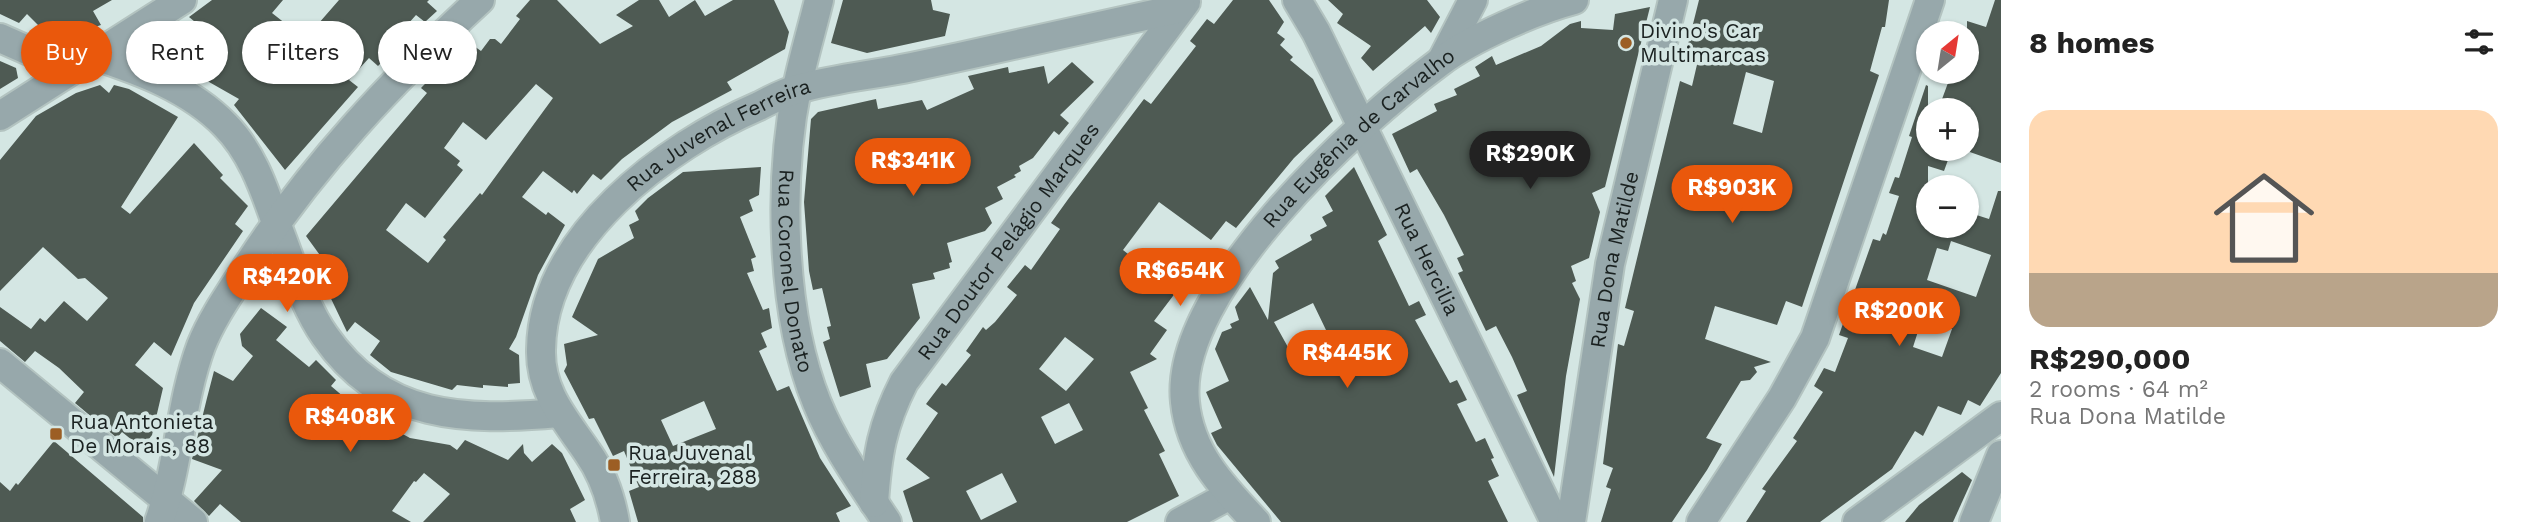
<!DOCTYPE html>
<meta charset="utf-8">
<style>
body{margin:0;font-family:"Work Sans",sans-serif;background:#f2f2f2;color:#222;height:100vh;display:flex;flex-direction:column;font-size:26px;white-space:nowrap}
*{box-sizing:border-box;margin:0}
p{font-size:23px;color:#767676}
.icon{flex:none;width:38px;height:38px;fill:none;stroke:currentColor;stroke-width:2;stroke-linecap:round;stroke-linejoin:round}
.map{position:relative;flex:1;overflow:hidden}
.sheet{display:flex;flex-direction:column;background:#fff;width:525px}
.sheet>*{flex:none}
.top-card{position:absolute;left:21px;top:21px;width:665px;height:63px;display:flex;gap:14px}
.needle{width:46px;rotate:30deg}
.tools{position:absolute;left:1916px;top:21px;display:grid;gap:14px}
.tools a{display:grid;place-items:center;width:63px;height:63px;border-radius:50%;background:#fff;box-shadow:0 2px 5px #0004;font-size:35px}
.price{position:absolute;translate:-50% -60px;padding:0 16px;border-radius:24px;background:#ea580c;color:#fff;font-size:23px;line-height:46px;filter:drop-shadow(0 2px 4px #0008)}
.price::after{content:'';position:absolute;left:50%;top:42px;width:21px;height:16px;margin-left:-10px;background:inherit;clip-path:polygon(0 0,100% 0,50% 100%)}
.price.on{background:#222;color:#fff}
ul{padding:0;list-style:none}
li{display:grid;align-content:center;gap:14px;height:371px;padding:0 28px}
li span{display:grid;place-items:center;height:217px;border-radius:21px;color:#555}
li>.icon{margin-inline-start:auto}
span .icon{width:126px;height:126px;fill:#fffc;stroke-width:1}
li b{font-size:30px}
h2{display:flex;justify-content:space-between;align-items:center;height:84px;padding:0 28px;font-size:30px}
.tag{padding:0 24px;border-radius:32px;background:#fff;box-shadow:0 2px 5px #0004;font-size:24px;line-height:63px}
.tag.on{background:#ea580c;color:#fff}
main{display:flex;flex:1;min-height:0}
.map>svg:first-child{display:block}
.building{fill:#4e5a53;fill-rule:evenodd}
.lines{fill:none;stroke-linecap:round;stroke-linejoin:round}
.minor-casing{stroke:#b3c3c0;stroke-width:32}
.minor{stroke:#97a8ab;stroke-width:28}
.poi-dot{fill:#9c5e24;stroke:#d4e6e3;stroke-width:2.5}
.labels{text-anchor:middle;stroke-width:7;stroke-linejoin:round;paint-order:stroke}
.poi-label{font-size:21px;fill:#1a2120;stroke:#d4e6e3;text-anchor:start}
.street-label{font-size:21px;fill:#1a2120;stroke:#d4e6e3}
</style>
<main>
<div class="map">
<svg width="2001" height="522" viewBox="0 0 2001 522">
<rect width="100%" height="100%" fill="#d4e6e3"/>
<g class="building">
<path d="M0,0h112l-19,11 8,14 -36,12 -9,-16 -11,11 -18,-18 -8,9 -19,-9z"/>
<path d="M212,0h71l-11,13 33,26 34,-39h90l-2,2 10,9 -12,11 -9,-7 -26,29 5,5 -17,17 -9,-8 -20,22 9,7 -73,83 -51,-65 5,-6 -44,-25 3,-6 -20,-19 22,-23 -11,-9z"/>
<path d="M530,0h27l43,44 33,-18 -17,-11 23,-15h20l10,17 26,-17 10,16 28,-16h41l15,32 -4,17 -58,33 5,8 -60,32 -50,37 -21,21 -8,-6 -16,20 -3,-4 -2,3 -29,-22 -21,26 24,18 2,-3 17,13 -27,50 -22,62 -7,12 10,6 1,28 -12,1v3l-25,-2v3l-26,-3 -5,5 -61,-18 -21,-17 10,-14 -25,-19 -8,10 -24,-50 7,-13 -24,-33 121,-143 -6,-5 46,-47 14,10 9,-12h5l6,5 19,-25 -4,-3zM536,84l17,14 -71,97 -2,-2 -37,44 3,3 -18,23 -42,-33 20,-27 19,15 38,-48 -6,-5 3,-4 -16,-13 19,-26 23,18z"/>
<path d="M843,0h88l2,10 17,4 -5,22 -78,17 -36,-10z"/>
<path d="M1233,0h36l15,22 -7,11 8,6 -5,6 13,12 -3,3 23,19 20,42 -39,37 -58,70 -10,-7 -15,19 -52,-38 -36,48 53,42 -22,29 13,9 -17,24 7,5 -27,13 18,36 -4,2 21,41 -6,3 20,42 -52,26h-214l-10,-31 27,-13 -24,-19 32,-46 -12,-9 16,-21 4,3 25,-31 -5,-4 17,-24 3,3 9,-8 22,-27 -10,-8 18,-22 6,5 29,-41 -9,-6 18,-25 75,-99 7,5 45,-58 -6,-5 17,-22 7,5zM1065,337l29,22 -28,32 -27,-22zM1069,403l14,27 -28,14 -14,-27zM1002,473l15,29 -36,18 -15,-29z"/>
<path d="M1328,0h99l13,17 -9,16 -6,-7 -52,45 -12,-13 10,-12 -34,-23 6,-9z"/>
<path d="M1699,0h190l-4,27h-3l-12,44 9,4 -77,232 -16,-6 -9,24 -62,-19 -10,33 66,23 -17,5 3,5 -7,8 -9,1 -35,57 16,6 -15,26 -35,52h-71l10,-33 -5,-2 7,-19 -10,-4 15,-120 6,2 10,-35 -9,-3 55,-227 12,5 7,-30 -13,-4zM1746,72l28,9 -12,52 -29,-9z"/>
<path d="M1995,0h6v163l-34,-12v-41h-29l14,-38h15v-51l19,6z"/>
<path d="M1650,7l-45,180 -13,6 8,19 -11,46 -18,8 5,15 -4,2 8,16 -14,77 -12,101 -37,-82 10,-4 -15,-34 -16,-31 -10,5 -28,-58 5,-2 -6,-13 7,-3 -20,-40 -27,-46 -7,4 -18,-39 45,-23 -3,-7 23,-9 -3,-6 26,-13 -5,-9 17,-11 4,9 45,-19 29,-22 11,-3v7l32,2 2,-16z"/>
<path d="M0,61l16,7 2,10 -18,11z"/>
<path d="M1072,62l22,20 -34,33 9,8 -10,12 -5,-4 -21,27 -14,8 2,5 -7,4 2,2 -19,10 6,12 -18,9 7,15 -7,8 -38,12 5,19 -3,1 1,5 -17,5 2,6 -23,5 8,34 -33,41 -21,5 5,23 -31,10 -17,-55 7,-3 -3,-12 4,-1 -9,-38 -9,2 -4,-19 -5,-69 7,-83 7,-7 58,-13 2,10 44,-9 5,10 47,-21 -6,-13 40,-9 1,6 35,-7 4,18z"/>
<path d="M100,85l9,8 5,-8 15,4 49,28 -57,90 9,7 64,-71 29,32 -3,3 28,28 -13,18 8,7 -49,72 -23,53 -17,-14 -19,23 28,23 -11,47 -10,13 -20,-16 -5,6 -42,-35 9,-11 -25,-24 -24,-17 -10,11 -25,-21v-34l31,22 9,-11 5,4 19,-21 23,20 21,-23 -23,-20 -7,1 -35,-32 -43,44v-131l36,-44 40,-23z"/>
<path d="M1926,85l2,1v63h24l-8,22 -16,-5v60h39v-14l22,7 9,-28h3v182l-21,33 -12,-6 -7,15 -23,-9 -15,30 -8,-5 -23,38 -72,53h-74l20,-31 -4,-2 35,-48 -4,-3 30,-46 -9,-6 10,-18 11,4 13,-34 -9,-3 34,-96 7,2 3,-8 3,2 13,-39 -10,-3 6,-16 4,1 13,-41 -3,-1zM1951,241l40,14 -15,42 -49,-17 10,-32 11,3zM1922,319l30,10 -10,28 -29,-10z"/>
<path d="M761,167l-2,28 -10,5 4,11 -13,6 16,40 -5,2 3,12 -7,2 16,37 6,-2 3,20 -11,5 6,14 -8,4 18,40 12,-5 31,72 31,48 -15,7 4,9h-202l-9,-31 10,-4 -15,-36 -11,5 -19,-38 -5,1 -25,-48 3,-6 -3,-21 34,-9 -26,-18 26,-58 36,-21 -5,-13 10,-5 -4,-9 13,-13 35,-26zM704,401l12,28 -43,17 -12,-26z"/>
<path d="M1354,167l33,68 -9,6 31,65 10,-5 7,14 -11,5 35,63 7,-3 10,20 -10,4 19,38 9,-4 9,20 -3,1 8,17 -11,5 20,41h-227l-64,-77 -6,-12 11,-5 -16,-36 23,-11 -14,-32 7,-17 10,-4 -2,-4 9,-4 -4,-13 15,-20 18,33 5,-47 6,-5 -4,-7 37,-21 -2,-5 17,-9 -5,-9 11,-6 -8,-15zM1313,303l13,27 -37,19 -15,-27z"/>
<path d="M261,308l26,19 -11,13 33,27 7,-7 20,20 -5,6 48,41 4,-12 16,8 -2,8 13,7 40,7 7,5 8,-10 43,20 15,-16 1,9 8,9 20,-18 10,9 23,47 -15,9 6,13h-153l27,-28 -26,-21 -8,9 -2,-1 -22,30 19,11h-170l-21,-18 -11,12 -15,-15 28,-31 -30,-11 15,-61 7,-27 19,10 20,-25 -11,-10 -2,-12z"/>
<path d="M54,441l89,76v5h-143v-40l10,9 6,-8 2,2z"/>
<path d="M1962,472l10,8 -19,42h-48l14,-17z"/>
</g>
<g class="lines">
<defs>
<g id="minor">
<path id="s1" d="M819,0c-7,29 -16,58 -22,88 -19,93 -16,226 20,315 17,42 45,81 70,119"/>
<path id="s2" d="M1297,0l19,32 239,490"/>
<path d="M0,38l70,31"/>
<path d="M95,56c46,15 95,33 130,69 28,28 40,67 53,103 14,35 25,77 47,108 58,84 140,85 233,77"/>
<path d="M1442,60l31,-60"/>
<path d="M0,116l182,-116"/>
<path d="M0,363l193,159"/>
<path id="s3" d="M874,503c3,-48 8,-78 30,-121l282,-380"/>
<path d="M159,522c20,-57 21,-119 42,-176 11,-28 29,-53 45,-78 65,-101 146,-187 234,-268"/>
<path id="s4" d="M615,522c-4,-23 -13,-49 -27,-69 -22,-33 -48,-60 -47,-103 1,-113 125,-204 218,-244 12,-6 26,-14 39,-17 37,-11 76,-14 114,-22 90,-19 180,-39 269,-59"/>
<path d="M1180,522l50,-27"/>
<path id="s5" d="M1256,522c-34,-36 -66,-69 -71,-120 -12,-111 172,-279 255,-340 32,-24 96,-52 134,-62"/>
<path id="s6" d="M1571,522l39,-258 63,-264"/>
<path d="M1701,522l81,-124 33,-60 115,-338"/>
<path d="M1857,522l144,-106"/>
<path d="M1974,522l27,-67"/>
</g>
</defs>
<use href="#minor" class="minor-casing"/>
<use href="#minor" class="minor"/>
</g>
<g class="poi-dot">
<circle cx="1626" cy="43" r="7"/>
<rect x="49" y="427" width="14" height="14" rx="3.5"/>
<rect x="607" y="458" width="14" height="14" rx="3.5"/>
</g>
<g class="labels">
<g class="poi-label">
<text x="1640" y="38">Divino's Car<tspan x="1640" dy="24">Multimarcas</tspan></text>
<text x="70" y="429">Rua Antonieta<tspan x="70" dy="24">De Morais, 88</tspan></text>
<text x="628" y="460">Rua Juvenal<tspan x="628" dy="24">Ferreira, 288</tspan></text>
</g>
<g class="street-label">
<text dy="7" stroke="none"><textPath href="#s4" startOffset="485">Rua Juvenal Ferreira</textPath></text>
<text dy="7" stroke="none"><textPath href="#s5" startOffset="469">Rua Eugênia de Carvalho</textPath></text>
<text dy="7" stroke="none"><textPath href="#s3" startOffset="301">Rua Doutor Pelágio Marques</textPath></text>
<text dy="7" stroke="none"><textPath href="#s6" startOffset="266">Rua Dona Matilde</textPath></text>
<text dy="7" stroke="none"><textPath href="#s2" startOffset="290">Rua Hercilia</textPath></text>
<text dy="7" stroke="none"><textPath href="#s1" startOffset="275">Rua Coronel Donato</textPath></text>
</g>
</g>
</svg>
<div class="tools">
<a><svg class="needle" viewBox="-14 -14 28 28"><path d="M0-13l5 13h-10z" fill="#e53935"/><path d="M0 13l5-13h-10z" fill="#767676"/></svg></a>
<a>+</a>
<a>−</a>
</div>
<b class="price on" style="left:1530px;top:191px">R$290K</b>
<b class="price" style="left:913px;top:198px">R$341K</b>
<b class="price" style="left:1732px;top:225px">R$903K</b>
<b class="price" style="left:1180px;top:308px">R$654K</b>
<b class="price" style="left:287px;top:314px">R$420K</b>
<b class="price" style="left:1899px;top:348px">R$200K</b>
<b class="price" style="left:1347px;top:390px">R$445K</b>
<b class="price" style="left:350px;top:454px">R$408K</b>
<div class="top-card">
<a class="tag on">Buy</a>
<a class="tag">Rent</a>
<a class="tag">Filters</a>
<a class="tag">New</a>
</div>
</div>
<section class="sheet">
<h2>8 homes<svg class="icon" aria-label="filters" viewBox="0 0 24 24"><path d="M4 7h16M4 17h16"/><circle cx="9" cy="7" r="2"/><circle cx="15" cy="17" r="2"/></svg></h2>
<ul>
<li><span style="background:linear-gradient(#ffd9b3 75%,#b9a48a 0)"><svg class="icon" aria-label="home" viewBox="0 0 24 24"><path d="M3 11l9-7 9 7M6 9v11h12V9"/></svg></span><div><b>R$290,000</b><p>2 rooms · 64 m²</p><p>Rua Dona Matilde</p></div></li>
</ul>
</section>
</main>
